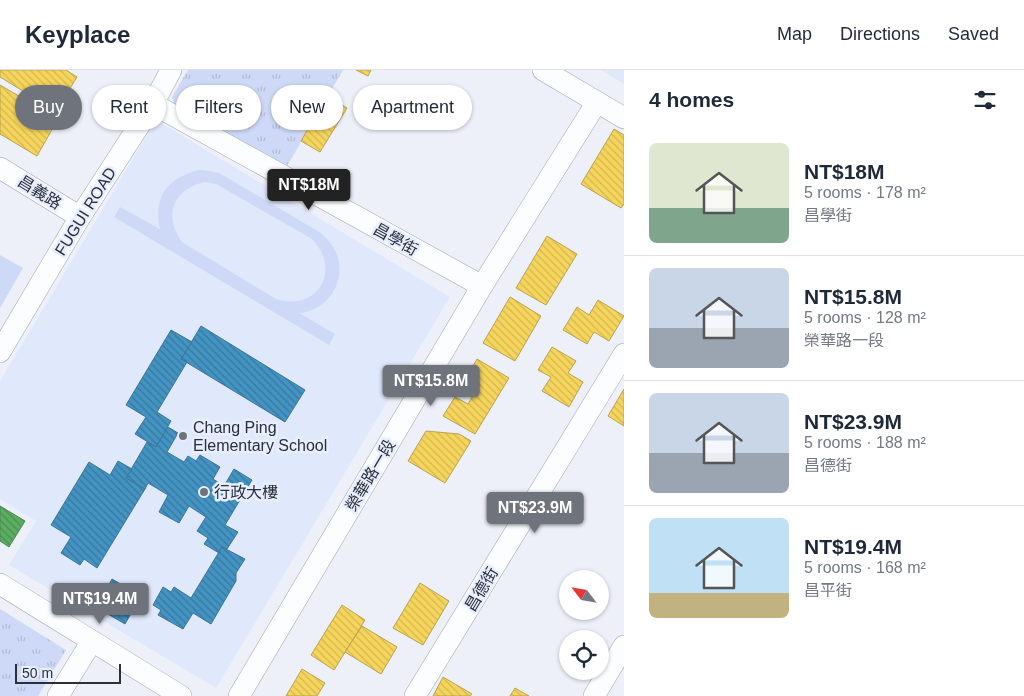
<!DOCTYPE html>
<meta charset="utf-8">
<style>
body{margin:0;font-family:Arial,"Noto Sans TC",sans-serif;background:#f2f2f3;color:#1f2937;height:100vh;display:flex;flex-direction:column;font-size:19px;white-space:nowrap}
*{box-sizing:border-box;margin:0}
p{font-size:16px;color:#747a83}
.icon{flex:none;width:28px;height:28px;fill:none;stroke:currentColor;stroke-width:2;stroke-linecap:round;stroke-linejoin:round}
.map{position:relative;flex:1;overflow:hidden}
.panel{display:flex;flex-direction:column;background:#fff;width:400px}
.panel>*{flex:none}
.guide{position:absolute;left:15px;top:15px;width:475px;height:45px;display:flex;gap:10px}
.needle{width:32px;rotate:301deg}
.buttons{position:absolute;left:559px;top:500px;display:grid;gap:10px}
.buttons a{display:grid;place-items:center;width:50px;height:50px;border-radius:50%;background:#fff;box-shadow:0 1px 4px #0004;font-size:25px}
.scale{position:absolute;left:15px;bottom:12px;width:106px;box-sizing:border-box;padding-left:5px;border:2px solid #2b2f37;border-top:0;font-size:14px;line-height:18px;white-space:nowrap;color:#2b2f37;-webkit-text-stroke:4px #e7eeff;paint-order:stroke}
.price{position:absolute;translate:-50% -42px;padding:0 11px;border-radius:5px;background:#6f737b;color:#fff;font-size:16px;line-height:32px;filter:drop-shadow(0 1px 2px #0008)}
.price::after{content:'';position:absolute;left:50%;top:30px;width:15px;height:11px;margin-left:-8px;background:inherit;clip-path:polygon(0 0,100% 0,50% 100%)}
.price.current{background:#222;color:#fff}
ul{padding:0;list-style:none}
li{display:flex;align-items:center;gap:15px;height:125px;padding:0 25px}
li+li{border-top:1px solid #e0e1e3}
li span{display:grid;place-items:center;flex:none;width:140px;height:100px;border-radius:8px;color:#555}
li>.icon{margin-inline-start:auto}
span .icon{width:60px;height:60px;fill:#fffc;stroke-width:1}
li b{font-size:21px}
h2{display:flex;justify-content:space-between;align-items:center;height:60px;padding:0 25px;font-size:21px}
.tag{padding:0 18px;border-radius:22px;background:#fff;box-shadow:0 1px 4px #0004;font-size:18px;line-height:45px}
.tag.current{background:#6f737b;color:#fff}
header{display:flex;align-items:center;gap:30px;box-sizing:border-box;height:70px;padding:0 25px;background:#fff;border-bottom:1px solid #e0e1e3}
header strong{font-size:24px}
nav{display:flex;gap:28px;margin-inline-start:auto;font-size:18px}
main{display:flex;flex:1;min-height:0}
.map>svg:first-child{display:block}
.built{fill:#e0e8fc}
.green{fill:#cdd9f7;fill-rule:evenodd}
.park{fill:url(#park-tufts)}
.homes{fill:url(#homes-back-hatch);stroke:#b9a351}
.schools{fill:url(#schools-back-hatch);stroke:#3c7599}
.public{fill:url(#public-back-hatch);stroke:#4c8854}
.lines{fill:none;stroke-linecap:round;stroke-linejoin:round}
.minor-casing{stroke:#a2a5ad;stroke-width:22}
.minor{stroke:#fcfdfe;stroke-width:21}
.poi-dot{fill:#6f737b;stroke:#e7eeff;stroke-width:2}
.labels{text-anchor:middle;stroke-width:5;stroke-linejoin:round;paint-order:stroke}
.street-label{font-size:16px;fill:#2b2f37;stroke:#e7eeff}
.poi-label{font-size:16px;fill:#2b2f37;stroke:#e7eeff;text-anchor:start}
</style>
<header>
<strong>Keyplace</strong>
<nav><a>Map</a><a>Directions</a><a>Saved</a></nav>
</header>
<main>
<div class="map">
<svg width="624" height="626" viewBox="0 0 624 626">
<defs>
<pattern id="park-tufts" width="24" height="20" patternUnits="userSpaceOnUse" patternTransform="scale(1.25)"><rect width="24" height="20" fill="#cdd9f7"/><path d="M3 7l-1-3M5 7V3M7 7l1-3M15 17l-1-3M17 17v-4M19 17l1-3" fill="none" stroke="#b0bbd4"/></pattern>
<pattern id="homes-back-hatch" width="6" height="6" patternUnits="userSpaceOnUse" patternTransform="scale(1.25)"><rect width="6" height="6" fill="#f6d55c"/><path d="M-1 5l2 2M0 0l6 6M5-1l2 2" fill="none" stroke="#d3b751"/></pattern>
<pattern id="schools-back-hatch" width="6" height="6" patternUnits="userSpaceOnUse" patternTransform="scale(1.25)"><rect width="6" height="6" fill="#4393c3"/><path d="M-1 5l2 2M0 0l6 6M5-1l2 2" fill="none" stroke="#38789f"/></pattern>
<pattern id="public-back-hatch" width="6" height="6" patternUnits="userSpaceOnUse" patternTransform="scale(1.25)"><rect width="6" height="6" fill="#5aae61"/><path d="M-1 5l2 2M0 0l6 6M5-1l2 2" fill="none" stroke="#4b8e51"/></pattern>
</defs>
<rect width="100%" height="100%" fill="#edf0f9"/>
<g class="built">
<path d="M601,0h23v14z"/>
<path d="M156,50l294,177 -234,391 -207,-123 27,-44 -36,-22v-118z"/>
</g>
<g class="green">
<path d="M199,100l10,1 10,2 102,60c7,7 13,13 16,22 10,28 -11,56 -38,58l36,21 -6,11 -215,-128 6,-10 40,22c-7,-32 7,-51 39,-59zM205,112l11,2 96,55c30,31 6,73 -36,60l-94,-57c-19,-26 -9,-53 23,-60z"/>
<path d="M0,185l23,13 -23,40z"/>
</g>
<g class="park">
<path d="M188,0h155l-56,96 -112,-60 -3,-9z"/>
<path d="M0,539l66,41 -28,46h-38z"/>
</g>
<g class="homes">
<path d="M0,0h66l11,7 -21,34 -56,-34z"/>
<path d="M356,0h15l-3,6z"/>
<path d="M0,15l58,34 -21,37 -37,-22z"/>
<path d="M327,26l20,12 -27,44 -19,-11z"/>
<path d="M614,59l10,6v69l-3,4 -40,-24z"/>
<path d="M547,166l30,18 -31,51 -30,-17z"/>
<path d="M510,227l31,19 -26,45 -32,-18z"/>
<path d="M598,230l26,16 -15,25 -15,-9 -7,12 -24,-14 14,-23 12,8z"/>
<path d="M552,277l24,14 -8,12 15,9 -14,25 -27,-16 9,-14 -13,-7z"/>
<path d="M477,289l32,19 -34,56 -32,-18 12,-19 13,7 12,-20 -13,-8z"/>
<path d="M624,319v37l-16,-10z"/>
<path d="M426,361l33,3 12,7 -26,42 -37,-22z"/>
<path d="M420,513l29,18 -26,44 -30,-17z"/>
<path d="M342,535l23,15 -31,50 -23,-15z"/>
<path d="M362,556l35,21 -16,27 -36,-22z"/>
<path d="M302,599l23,14 -8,13h-31z"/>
<path d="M443,607l29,17 -2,2h-37z"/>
<path d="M515,618l14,8h-19z"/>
</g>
<g class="schools">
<path d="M201,256l104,64 -20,32 -104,-63z"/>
<path d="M171,260l21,12 -11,17 6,3 -30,50 14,9 -15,26 -21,-13 11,-17 -20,-12z"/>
<path d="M168,357l10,6 -11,19 17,10 4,-6 8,5 4,-6 20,12 -7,12 11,7 10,-17 18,11 -27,45 13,7 -11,17 -5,-2 -3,6 -15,-9 4,-6 -11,-7 9,-14 -17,-11 -10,17 -20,-11 9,-17 -20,-12 -3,6 -19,-11 21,-36 9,5z"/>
<path d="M118,391l14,8 -6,9 19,11 -48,79 -13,-9 -4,6 -19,-12 10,-16 -20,-12 38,-63 21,13z"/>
<path d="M222,477l23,12 -9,14v8l-25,43 -18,-11 -10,16 -25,-14 3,-5 -8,-5 10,-18 8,5 3,-5 17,11z"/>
<path d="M112,509l17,10 -8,12 13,7 -9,16 -29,-17z"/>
</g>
<path class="public" d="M0,436l25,15 -16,26 -9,-6z"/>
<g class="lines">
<defs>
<g id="minor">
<path d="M543,0l81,48"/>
<path d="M153,34l329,182"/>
<path d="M0,98l80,49"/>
<path d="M0,282l80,-135 73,-113 18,-34"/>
<path d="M0,514l181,112"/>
<path d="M58,626l34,-55"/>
<path d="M239,626l243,-410 115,-184"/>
<path d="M415,626l209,-342"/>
<path d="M594,626l30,-50"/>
</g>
</defs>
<use href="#minor" class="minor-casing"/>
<use href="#minor" class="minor"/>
</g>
<g class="poi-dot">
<circle cx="183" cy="366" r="5"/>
<circle cx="204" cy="422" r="5"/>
</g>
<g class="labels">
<g class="street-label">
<text transform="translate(40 122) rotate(32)" y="6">昌義路</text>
<text transform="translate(85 141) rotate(-58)" y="6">FUGUI ROAD</text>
<text transform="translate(396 169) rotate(29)" y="6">昌學街</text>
<text transform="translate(370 405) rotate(-59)" y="6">榮華路一段</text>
<text transform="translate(481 519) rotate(-59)" y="6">昌德街</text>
</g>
<g class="poi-label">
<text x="193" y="363">Chang Ping<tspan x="193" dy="18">Elementary School</tspan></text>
<text x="214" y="428">行政大樓</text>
</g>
</g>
</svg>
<div class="buttons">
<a><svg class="needle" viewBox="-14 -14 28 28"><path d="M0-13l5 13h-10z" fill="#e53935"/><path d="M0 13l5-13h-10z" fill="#747a83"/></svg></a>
<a><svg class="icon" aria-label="locate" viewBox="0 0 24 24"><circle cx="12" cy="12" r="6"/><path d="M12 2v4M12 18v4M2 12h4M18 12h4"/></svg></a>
</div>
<div class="scale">50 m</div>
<b class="price current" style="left:309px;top:141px">NT$18M</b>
<b class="price" style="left:431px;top:337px">NT$15.8M</b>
<b class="price" style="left:535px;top:464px">NT$23.9M</b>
<b class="price" style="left:100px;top:555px">NT$19.4M</b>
<div class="guide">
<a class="tag current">Buy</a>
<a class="tag">Rent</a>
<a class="tag">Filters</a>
<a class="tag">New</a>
<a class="tag">Apartment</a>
</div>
</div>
<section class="panel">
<h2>4 homes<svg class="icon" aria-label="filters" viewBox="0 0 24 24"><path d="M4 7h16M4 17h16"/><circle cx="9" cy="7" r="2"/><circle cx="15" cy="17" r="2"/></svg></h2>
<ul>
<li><span style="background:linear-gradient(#dfe7d0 65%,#7fa58c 0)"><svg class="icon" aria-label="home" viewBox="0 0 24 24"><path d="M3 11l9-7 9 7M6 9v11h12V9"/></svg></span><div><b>NT$18M</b><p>5 rooms · 178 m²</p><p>昌學街</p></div></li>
<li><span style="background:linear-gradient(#c9d6e8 60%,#9aa5b1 0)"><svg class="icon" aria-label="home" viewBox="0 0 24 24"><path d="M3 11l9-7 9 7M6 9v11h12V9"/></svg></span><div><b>NT$15.8M</b><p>5 rooms · 128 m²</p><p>榮華路一段</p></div></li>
<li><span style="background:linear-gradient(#c9d6e8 60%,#9aa5b1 0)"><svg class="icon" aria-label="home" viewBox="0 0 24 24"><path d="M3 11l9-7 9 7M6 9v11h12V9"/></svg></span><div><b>NT$23.9M</b><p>5 rooms · 188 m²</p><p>昌德街</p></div></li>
<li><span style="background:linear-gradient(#bfe0f5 75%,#c2b280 0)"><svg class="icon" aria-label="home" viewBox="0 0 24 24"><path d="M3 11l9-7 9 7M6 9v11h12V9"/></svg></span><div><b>NT$19.4M</b><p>5 rooms · 168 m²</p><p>昌平街</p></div></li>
</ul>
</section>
</main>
